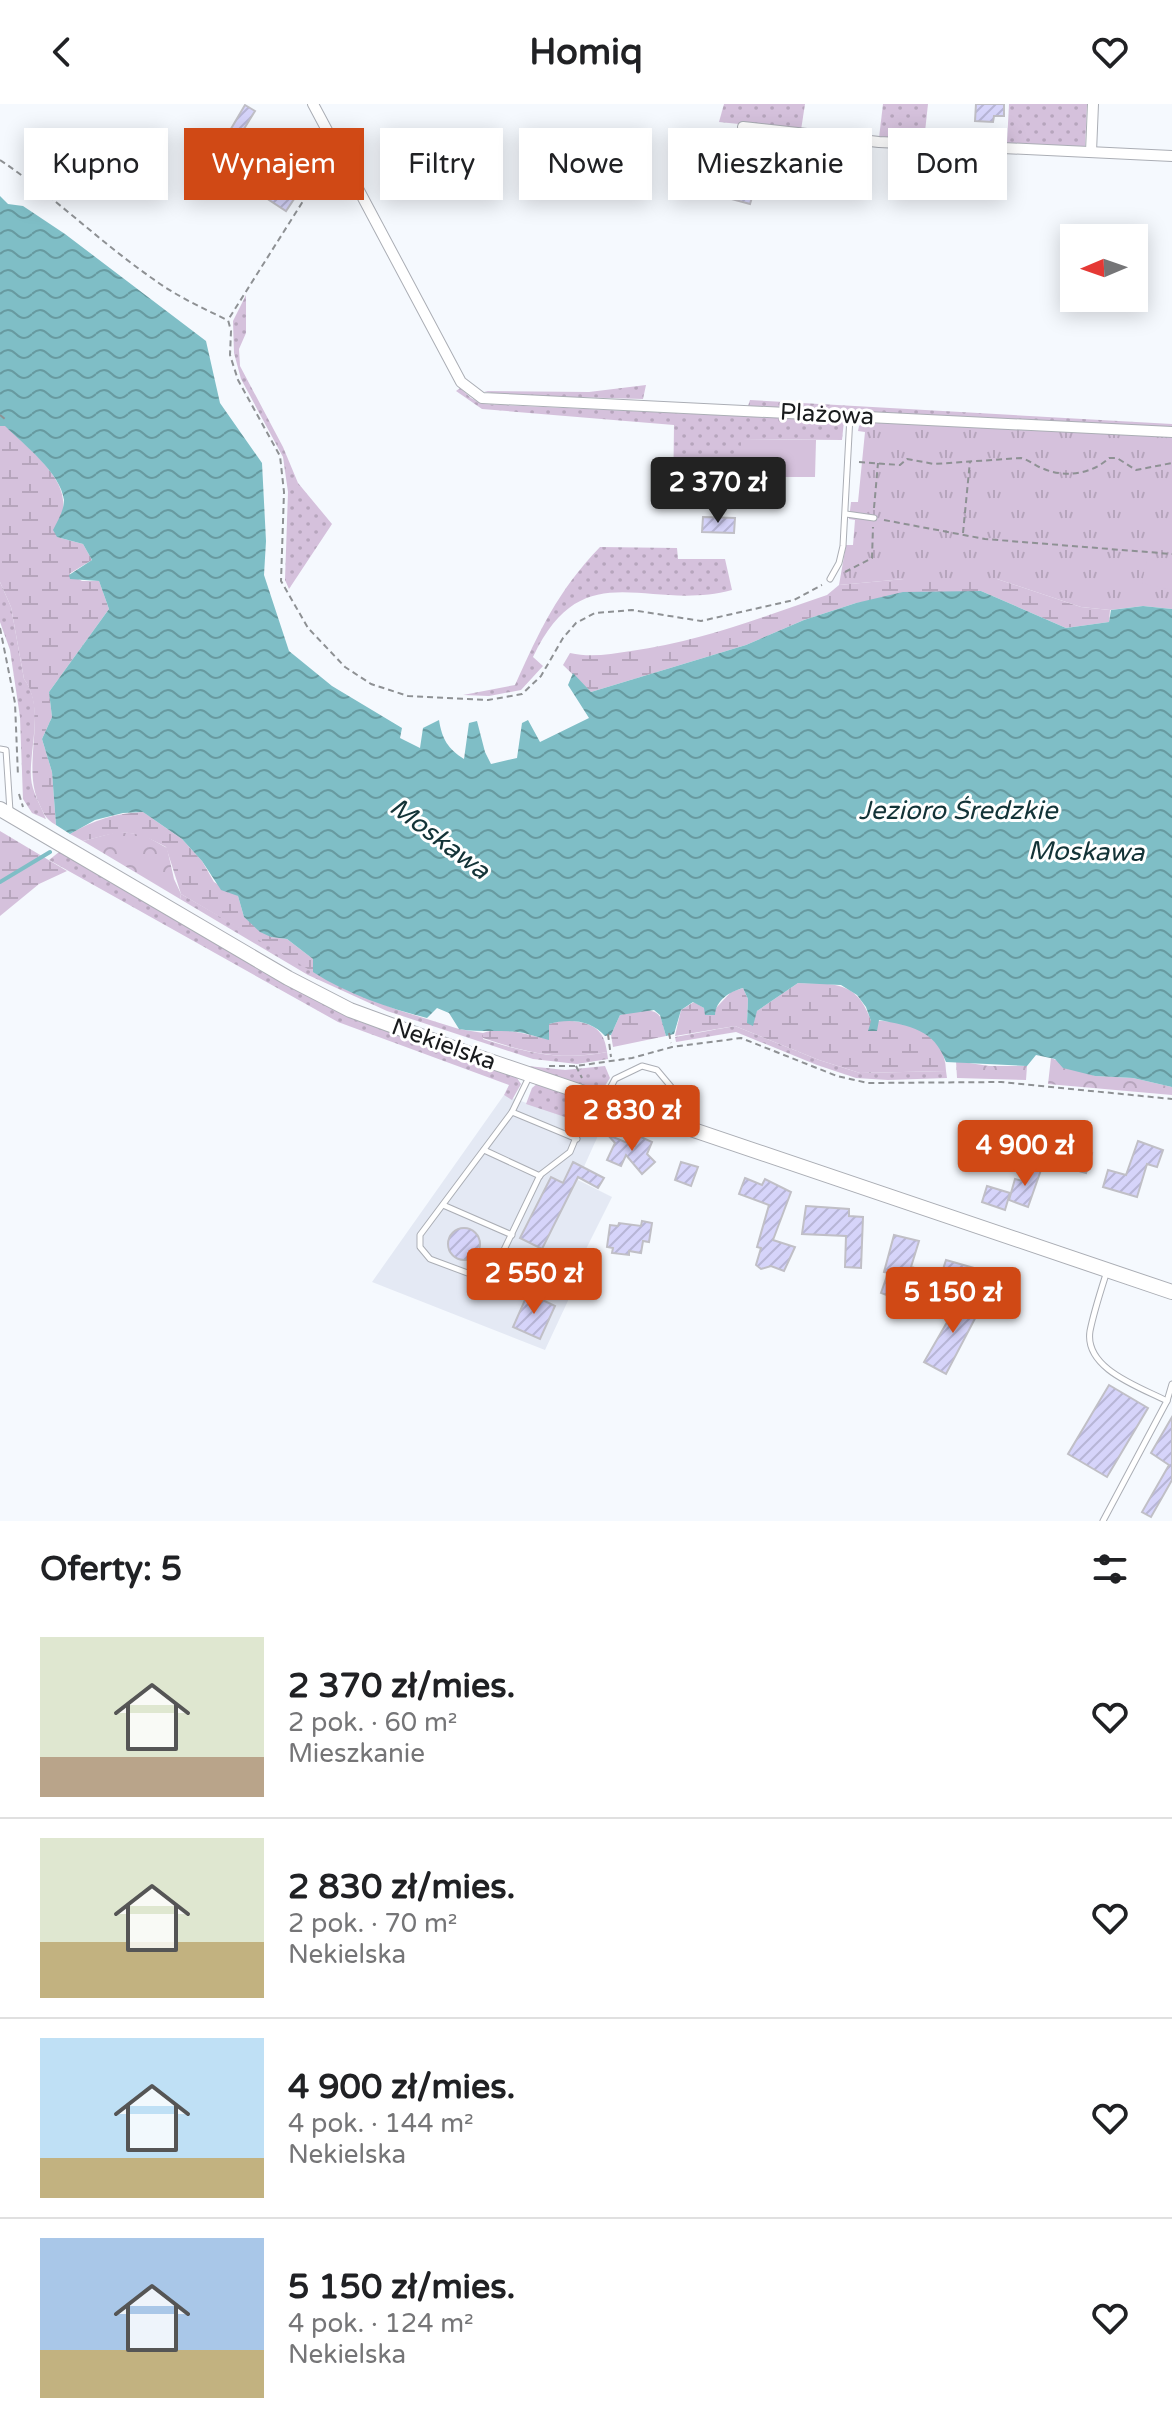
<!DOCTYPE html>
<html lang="pl">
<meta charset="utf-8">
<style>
body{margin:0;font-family:"Varela Round",sans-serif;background:#f6f6f6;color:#202124;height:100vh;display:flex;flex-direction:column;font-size:30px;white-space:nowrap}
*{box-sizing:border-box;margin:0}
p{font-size:26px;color:#757577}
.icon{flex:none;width:44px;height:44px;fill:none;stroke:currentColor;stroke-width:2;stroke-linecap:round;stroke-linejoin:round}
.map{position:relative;height:1417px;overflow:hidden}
.drawer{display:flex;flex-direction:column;background:#fff;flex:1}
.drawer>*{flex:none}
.banner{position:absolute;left:24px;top:24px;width:1124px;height:72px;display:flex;gap:16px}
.needle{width:52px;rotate:268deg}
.tools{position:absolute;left:1060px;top:120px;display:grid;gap:16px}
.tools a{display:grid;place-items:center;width:88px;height:88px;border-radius:0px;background:#fff;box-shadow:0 4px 20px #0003;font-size:40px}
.price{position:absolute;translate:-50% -68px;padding:0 18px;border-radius:8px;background:#d04915;color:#fff;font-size:26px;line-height:52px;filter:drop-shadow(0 2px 4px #0008)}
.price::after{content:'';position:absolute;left:50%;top:48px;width:24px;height:18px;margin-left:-12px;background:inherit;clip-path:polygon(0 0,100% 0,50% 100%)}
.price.active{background:#222;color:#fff}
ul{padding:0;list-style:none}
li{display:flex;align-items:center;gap:24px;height:200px;padding:0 40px}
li+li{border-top:2px solid #e0e0e0}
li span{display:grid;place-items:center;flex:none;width:224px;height:160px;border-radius:0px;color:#555}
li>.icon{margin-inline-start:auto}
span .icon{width:96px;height:96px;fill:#fffc;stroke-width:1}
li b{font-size:34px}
h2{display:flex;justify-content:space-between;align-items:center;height:96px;padding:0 40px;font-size:34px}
.tag{padding:0 28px;border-radius:0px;background:#fff;box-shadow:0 4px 20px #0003;font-size:28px;line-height:72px}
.tag.active{background:#d04915;color:#fff}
header{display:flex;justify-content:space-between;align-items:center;height:104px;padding:0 40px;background:#fff;font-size:36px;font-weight:800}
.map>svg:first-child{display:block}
.built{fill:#e4e9f4}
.grass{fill:url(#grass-dots)}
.forest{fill:url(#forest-crowns)}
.wetland{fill:url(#wetland-marsh)}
.park{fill:url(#park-tufts)}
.garden{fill:#d5c1dc}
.water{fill:url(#water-waves)}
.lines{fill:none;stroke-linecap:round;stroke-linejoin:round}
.stream{stroke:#7fbec6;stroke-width:4}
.building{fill:url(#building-hatch);stroke:#c0bfc6;stroke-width:2}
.lane-casing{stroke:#abaeb5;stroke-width:7}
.street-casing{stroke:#abaeb5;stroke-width:12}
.secondary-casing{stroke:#abaeb5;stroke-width:16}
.path{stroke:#8e9194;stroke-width:2;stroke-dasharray:6 4;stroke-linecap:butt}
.lane{stroke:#fff;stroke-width:5}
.street{stroke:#fff;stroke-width:10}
.secondary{stroke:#fff;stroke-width:14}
.labels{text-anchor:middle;stroke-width:6;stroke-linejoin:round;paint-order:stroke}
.street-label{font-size:24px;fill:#191b1d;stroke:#fff}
.water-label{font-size:26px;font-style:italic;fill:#133337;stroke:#fff}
</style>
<header><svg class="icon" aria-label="back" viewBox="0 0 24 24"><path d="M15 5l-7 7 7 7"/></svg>Homiq<svg class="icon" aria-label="heart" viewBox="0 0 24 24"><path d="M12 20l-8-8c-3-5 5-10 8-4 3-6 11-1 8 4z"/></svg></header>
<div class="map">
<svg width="1172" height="1417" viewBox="0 0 1172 1417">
<defs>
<pattern id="grass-dots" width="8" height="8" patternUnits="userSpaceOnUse" patternTransform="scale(2)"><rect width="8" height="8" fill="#d5c1dc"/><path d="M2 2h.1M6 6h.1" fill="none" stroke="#b6a5bc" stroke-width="1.8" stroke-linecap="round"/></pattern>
<pattern id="forest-crowns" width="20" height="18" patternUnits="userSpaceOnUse" patternTransform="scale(2)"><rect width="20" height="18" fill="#d5c1dc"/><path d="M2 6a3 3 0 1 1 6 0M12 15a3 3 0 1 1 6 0" fill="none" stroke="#b6a5bc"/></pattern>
<pattern id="wetland-marsh" width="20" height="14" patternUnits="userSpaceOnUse" patternTransform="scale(2)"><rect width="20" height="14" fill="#d5c1dc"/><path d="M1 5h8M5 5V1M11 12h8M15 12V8" fill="none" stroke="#b6a5bc"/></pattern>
<pattern id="park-tufts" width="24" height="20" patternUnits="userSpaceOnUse" patternTransform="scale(2)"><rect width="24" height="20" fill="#d5c1dc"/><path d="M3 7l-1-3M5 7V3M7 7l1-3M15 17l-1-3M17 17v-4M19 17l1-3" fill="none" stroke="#b6a5bc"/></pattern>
<pattern id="water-waves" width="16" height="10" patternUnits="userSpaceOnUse" patternTransform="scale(2)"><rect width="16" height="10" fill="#7fbec6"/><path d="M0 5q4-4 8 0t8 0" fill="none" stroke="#679aa0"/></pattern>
<pattern id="building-hatch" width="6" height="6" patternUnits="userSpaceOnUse" patternTransform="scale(2)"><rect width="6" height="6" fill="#d6d4fa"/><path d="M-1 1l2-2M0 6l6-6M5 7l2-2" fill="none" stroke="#b7b5d6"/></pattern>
</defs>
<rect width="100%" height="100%" fill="#f5f9fe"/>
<path class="built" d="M504,991l97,34 -23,51 34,17 -30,60 5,3 -42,90 -173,-68z"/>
<g class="grass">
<path d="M724,0h81l-4,26 -82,-8z"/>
<path d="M883,0h45l-4,37 -45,-3z"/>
<path d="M1009,0h78l-2,43 -78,-4z"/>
<path d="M246,191v38l-7,16 1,17 43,81 15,36 34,41 -43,65 -4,-9 3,-88 -5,-35 -42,-78 -7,-26 -1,-32z"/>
<path d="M646,281l-3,14 -144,-4 -15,-4 105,1z"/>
<path d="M460,284l11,10 12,6 361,17 -2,19 -100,-1 -1,63 -68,1 1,-78 -192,-16 -26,-18z"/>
<path d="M750,296l422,24v3l-424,-21z"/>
<path d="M600,443l77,1 1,11h47l7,31c-85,23 -149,-39 -199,67l10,9 -22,24 -32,6 -26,-1 52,-10c25,-55 42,-93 85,-138z"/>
<path d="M0,478l11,25 13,72c21,28 5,67 7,99 1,14 10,28 15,41l-14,-6 -9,-14 -3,-82 -10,-67 -10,-28z"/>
<path d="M59,748l268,154 31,15 157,54 6,9 -9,16 -8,-5 5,-10 -171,-63 -289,-162z"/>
<path d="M181,790l166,96 51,20 61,19 24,4v6c44,14 78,22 124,13l1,7 -31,5 -44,-5 -146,-48 -79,-36 -128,-76z"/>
<path d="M735,922l84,34 41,13 86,-2 1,7 -59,2 -32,-2 -39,-13 -81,-33 -60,10 -1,-5z"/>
<path d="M528,962l37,4 40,-4 5,12 -9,14z"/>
<path d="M538,979l43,15 1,7 -5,16 -51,-17 6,-16z"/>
</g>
<g class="forest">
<path d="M117,728l25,2 25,14 7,31 7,15 -1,5 -97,-58z"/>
<path d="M1051,954l44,18 38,2 39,9v8l-124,-11z"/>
<path d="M956,957l33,5h38l-1,14 -69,-2z"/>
</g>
<g class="wetland">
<path d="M5,321c18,19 56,47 58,75 2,11 -4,26 -6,37l26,7 9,16 -23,14 13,7h17l10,28 -60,83 3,25 -10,22 10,33 4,53c-11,-6 -13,-13 -18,-24 -16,-39 10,-89 -14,-122l-13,-72 -11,-25v-156z"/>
<path d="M904,475h93l84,28 29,3 -1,12 -43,6 -85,-37 -125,12 -52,17 -58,25 -155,47 -28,-27 7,-12c21,5 40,1 61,-2 69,-9 131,-34 196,-56l12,-10z"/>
<path d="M143,708l39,27 20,22 12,21 24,14 6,21 27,20 16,2 26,20v13l-132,-78 -15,-47c-36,-20 -44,-16 -83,-6l-13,-7c24,-14 45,-21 73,-22z"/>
<path d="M0,727l67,40 -28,13 -39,32z"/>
<path d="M798,879c36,1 59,-3 73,38 32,-2 75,11 75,50l-86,2 -41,-13 -84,-34 -60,10 6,-26 13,-8 10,6h12l15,-16 12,-4 5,11 -1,24 10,-12z"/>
<path d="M642,906c21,0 19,9 24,26l-53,11 -2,-12 9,-20z"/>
<path d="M563,916c26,2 41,6 44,32 -46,9 -80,1 -124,-14v-5c20,-8 46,3 66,6v-15z"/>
</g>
<path class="park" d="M864,318l308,15v172l-29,-3 -33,4 -29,-3 -84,-28h-93l-65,6 7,-40h7l2,-25 -6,-1 2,-17h7l7,-70 -7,-1 1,-5z"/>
<g class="garden">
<path d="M741,335l75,1 -1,37h-74z"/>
<path d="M1147,455l25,5v26l-30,-7z"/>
</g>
<path class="water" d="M0,92l8,8 15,2 42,28 141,107 14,62 42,60 4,78 -2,34 25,76 43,35 70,42 -2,10 20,10 3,-20 16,-8c3,19 9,29 25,39l5,-36 8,-2 8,31 6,12 26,-6 5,-35 6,-3 12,22 49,-24 -21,-33 5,-12 18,19 155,-47 58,-25 52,-17 47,-11 78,-1 85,37 43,-6 2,-12 32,-4 29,3v478l-39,-9 -38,-2 -32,-8 -8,-9 -19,-4 -9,11 -81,-4c-12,-33 -36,-36 -67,-42l-2,11h-9l3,-10 -5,-14 -9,-12 -16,-10 -43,-2 -41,28 -4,15 -6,-3 1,-24 -5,-11c-14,4 -27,12 -28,27h-10l-1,-7 -11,-6 -12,8 -7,24 -8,2 -6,-21 -6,-5 -34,5 -9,20 -6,1c-13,-16 -37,-18 -56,-12v16c-9,-2 -17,-5 -25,-7 -22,-4 -43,0 -65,-4l-10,-16 -12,-5 -10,10c-39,-10 -80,-24 -114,-46v-13l-26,-20 -16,-2 -11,-5 -16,-15 -6,-21 -17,-6 -19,-29 -20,-22 -39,-27 -20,1 -28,7 -25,14 -14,-9 -4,-53 -10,-33 10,-22 -3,-25 60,-83 -10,-28 -29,-2 -1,-4 23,-15 -9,-16 -26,-7 -4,-7c5,-10 11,-19 11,-30 -3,-27 -41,-56 -59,-74h-5z"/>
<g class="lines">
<path class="stream" d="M0,778l50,-30"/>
</g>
<g class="building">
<path d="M976,0h28v12h-10l-1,6 -18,-1z"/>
<path d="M245,1l10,6 -21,34 -9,-6z"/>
<path d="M294,31l14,8 -10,15 16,11 -28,42 -43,-28 -3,4 -18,-11 21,-30 29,19z"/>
<path d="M726,42l47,12 -4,16 -47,-13z"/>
<path d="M720,81l33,9 -3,10 -33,-9z"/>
<path d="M703,413l32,1 -1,15 -32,-1z"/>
<path d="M608,1031l27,11 4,-10 13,6 -5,12 8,8 -13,12 -16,-19 -5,11 -14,-6 8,-17z"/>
<path d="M1138,1037l25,9 -6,17 -10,-3 -10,33 -34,-10 5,-17 18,5z"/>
<path d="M1078,1044l14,5 -6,20 -14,-4z"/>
<path d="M573,1058l31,16 -6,10 -20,-11 -36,72 -22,-11 31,-61 12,6z"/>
<path d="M681,1058l17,5 -7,19 -16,-6z"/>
<path d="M1031,1063l10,3 -13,37 -19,-7 6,-21 11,3z"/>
<path d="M745,1074l17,7 3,-6 26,13 -18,48 22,7 -11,24 -13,-5 -10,3 -5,-4 5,-17 -4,-1 12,-42 -30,-11z"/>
<path d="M987,1082l23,7 -5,17 -23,-8z"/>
<path d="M806,1102l43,3v7l14,1 -2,51 -16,-1 1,-31 -44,-2z"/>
<path d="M642,1117l10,2 -3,19 -6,-1 -2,12 -12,-2v4l-17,-2 1,-5 -6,-1 3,-22 8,1 1,-3 22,3z"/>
<circle cx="464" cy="1140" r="16"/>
<path d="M894,1131l25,6 -8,26 18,5 -8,27 -27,-7 -2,5 -11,-4 7,-20 -4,-1z"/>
<path d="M946,1156l28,8 -6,22 -29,-8z"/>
<path d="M528,1189l27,13 -15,33 -27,-12z"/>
<path d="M957,1193l24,10 -35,67 -22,-12 26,-45z"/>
<path d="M1109,1281l39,23 -41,69 -39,-23z"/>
<path d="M1172,1313v63l-21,37 -9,-5 27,-47 -18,-12z"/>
</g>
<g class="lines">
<defs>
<g id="lane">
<path d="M846,410l28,4"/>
<path d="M830,475l9,-16 4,-17 7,-130"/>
<path d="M0,645l6,1 4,61"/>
<path d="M530,971l-18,37 -92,123v12l10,12 59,22 51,-106 30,-23 23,-56"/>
<path d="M605,994l10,-19 27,-13 15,4 26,31 3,26"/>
<path d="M512,1008l65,27"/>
<path d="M484,1046l56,26"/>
<path d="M443,1101l69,30"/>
<path d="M1107,1167c-6,19 -13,40 -17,60 -6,38 50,56 77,70l5,-17"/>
<path d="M1103,1417l64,-120"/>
</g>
<g id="street">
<path d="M313,0l148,278 21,16 690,34"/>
<path d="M743,23l136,15 293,14"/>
<path d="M1091,48l2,-48"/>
</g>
<path id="secondary" d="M0,705l288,169 62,32 128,47 694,235"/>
</defs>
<use href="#lane" class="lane-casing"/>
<use href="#street" class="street-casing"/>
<use href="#secondary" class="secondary-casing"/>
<g class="path">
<path d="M0,56c55,37 102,84 156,121 22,16 47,27 71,39"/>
<path d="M329,56l-101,160 3,11 -1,24 8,25 42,76 4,36 -3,89 27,47 37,39 26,17 37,12 80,4 34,-6 19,-18 22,-38 13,-15 19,-10 37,-3 69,11 93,-21 28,-15"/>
<path d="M0,311l6,5"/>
<path d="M859,358l41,3 7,-6 27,5 87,-6c9,2 14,8 23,11 22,9 48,5 65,-11h8l19,12 36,-7"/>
<path d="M874,404l4,-45"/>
<path d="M884,416l101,19 187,15"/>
<path d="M963,429l7,-72"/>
<path d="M845,468l27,-14 1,-31"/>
<path d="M0,524l15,75 3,73"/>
<path d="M19,690l4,13"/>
<path d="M669,929l2,10"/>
<path d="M608,930l3,23"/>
<path d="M549,962h27l56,-8 40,-11 69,-9 96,38 31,7 133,-1 171,17"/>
<path d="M576,962l6,12"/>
</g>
<use href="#lane" class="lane"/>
<use href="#street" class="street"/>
<use href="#secondary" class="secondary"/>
</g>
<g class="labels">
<g class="street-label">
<text transform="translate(827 310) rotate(3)" y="8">Plażowa</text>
<text transform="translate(444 940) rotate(20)" y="8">Nekielska</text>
</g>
<g class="water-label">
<text x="958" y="715">Jezioro Średzkie</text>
<text transform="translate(440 734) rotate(37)" y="9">Moskawa</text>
<text transform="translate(1086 747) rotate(1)" y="9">Moskawa</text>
</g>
</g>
</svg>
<div class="tools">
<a><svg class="needle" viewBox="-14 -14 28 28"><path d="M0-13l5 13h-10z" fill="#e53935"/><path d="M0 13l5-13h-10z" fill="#757577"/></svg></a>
</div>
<b class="price active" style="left:718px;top:421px">2 370 zł</b>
<b class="price" style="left:632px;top:1049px">2 830 zł</b>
<b class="price" style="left:1025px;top:1084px">4 900 zł</b>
<b class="price" style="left:534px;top:1212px">2 550 zł</b>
<b class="price" style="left:953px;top:1231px">5 150 zł</b>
<div class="banner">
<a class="tag">Kupno</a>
<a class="tag active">Wynajem</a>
<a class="tag">Filtry</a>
<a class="tag">Nowe</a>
<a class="tag">Mieszkanie</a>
<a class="tag">Dom</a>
</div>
</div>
<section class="drawer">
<h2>Oferty: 5<svg class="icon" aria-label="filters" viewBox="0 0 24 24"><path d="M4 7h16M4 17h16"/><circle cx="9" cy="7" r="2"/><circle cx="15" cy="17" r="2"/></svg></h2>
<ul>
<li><span style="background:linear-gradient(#dfe7d0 75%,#b9a48a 0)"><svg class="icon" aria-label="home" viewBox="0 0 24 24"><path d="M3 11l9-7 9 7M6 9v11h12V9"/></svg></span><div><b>2 370 zł/mies.</b><p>2 pok. · 60 m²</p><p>Mieszkanie</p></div><svg class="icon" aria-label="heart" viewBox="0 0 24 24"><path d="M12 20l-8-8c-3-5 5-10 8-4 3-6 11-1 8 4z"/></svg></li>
<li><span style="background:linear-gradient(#dfe7d0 65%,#c2b280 0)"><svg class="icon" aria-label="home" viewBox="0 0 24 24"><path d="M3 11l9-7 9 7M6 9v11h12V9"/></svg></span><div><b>2 830 zł/mies.</b><p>2 pok. · 70 m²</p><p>Nekielska</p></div><svg class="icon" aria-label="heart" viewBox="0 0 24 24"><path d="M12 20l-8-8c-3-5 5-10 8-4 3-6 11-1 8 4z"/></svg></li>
<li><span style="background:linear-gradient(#bfe0f5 75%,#c2b280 0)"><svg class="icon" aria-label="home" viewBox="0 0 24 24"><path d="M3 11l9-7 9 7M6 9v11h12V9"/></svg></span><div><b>4 900 zł/mies.</b><p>4 pok. · 144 m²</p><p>Nekielska</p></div><svg class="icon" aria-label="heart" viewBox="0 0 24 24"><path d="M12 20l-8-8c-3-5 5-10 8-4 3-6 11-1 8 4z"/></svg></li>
<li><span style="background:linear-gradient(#a9c7e8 70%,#c2b280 0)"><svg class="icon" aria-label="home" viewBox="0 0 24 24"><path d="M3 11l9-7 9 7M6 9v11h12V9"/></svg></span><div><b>5 150 zł/mies.</b><p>4 pok. · 124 m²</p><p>Nekielska</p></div><svg class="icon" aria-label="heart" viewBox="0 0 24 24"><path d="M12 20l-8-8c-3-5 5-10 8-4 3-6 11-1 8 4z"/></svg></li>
</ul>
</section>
